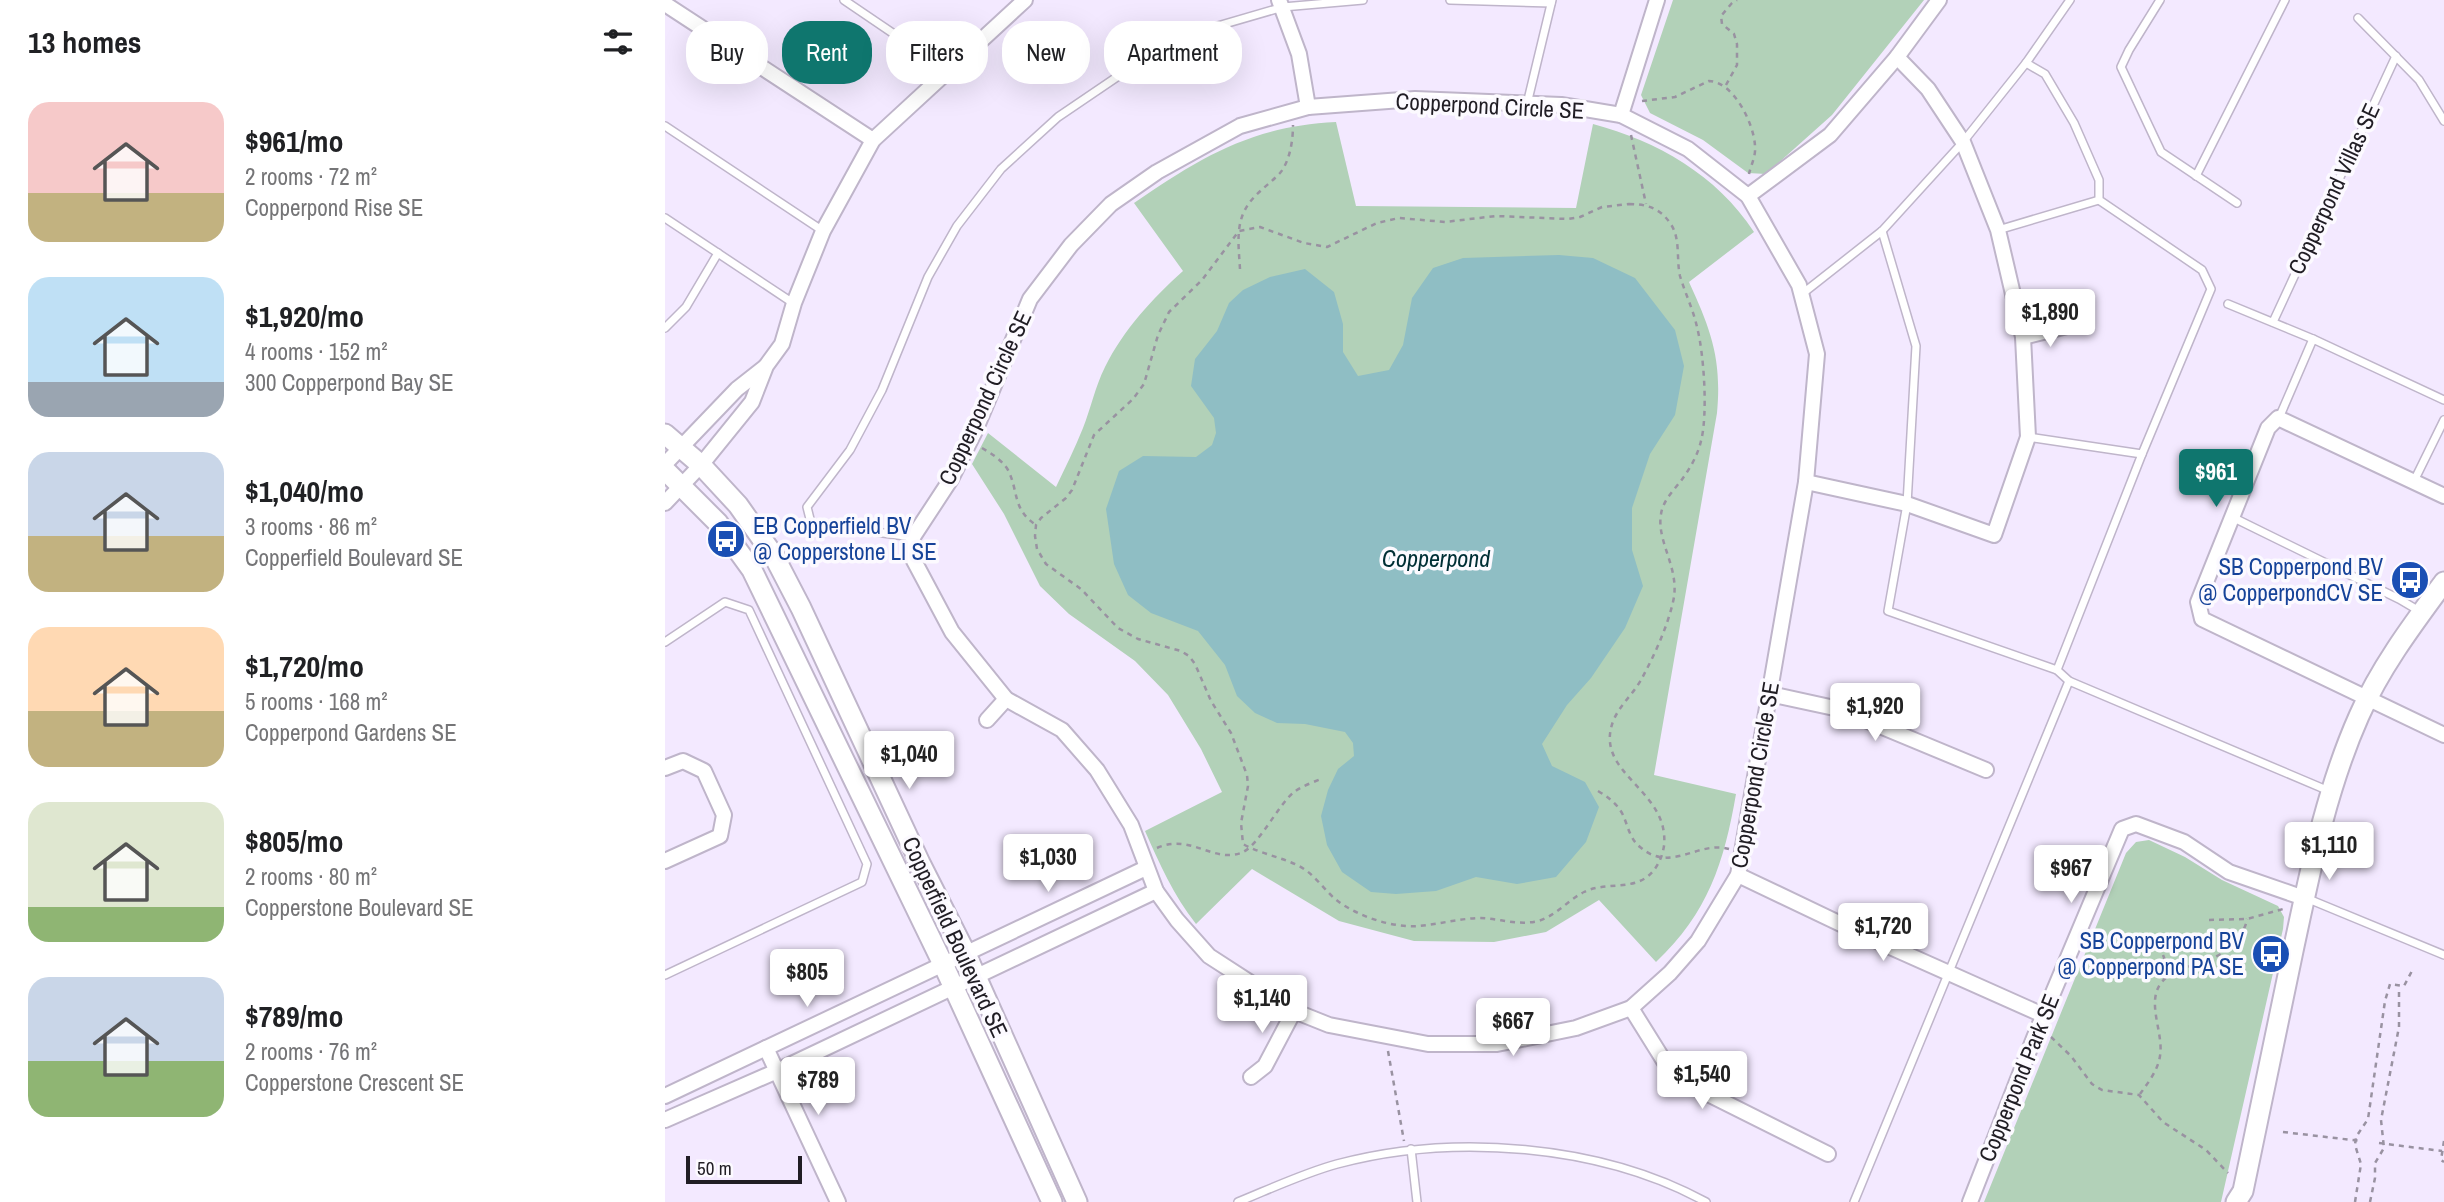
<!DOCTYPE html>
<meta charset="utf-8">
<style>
body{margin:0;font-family:"Archivo Narrow",sans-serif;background:#f2f2f2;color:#202124;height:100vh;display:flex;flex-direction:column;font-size:26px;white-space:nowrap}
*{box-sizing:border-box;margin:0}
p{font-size:23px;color:#757577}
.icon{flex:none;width:38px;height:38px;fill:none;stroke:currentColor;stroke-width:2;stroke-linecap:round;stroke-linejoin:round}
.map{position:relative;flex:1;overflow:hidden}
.panel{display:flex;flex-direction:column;background:#fff;width:665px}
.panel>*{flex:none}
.hud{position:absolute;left:21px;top:21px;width:665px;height:63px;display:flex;gap:14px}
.scale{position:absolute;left:21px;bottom:18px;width:116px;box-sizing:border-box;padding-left:7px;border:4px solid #201d24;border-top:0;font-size:19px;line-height:24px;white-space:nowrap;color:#201d24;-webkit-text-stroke:5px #fcfaff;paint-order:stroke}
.price{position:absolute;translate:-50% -60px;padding:0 16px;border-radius:7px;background:#fff;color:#222;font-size:23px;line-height:46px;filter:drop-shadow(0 2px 4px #0008)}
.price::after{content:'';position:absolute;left:50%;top:42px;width:21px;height:16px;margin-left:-10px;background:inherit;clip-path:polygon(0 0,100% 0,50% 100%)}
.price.active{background:#0f766e;color:#fff}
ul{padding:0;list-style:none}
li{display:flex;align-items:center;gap:21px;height:175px;padding:0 28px}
li span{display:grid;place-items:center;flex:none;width:196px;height:140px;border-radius:21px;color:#555}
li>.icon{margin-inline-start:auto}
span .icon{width:84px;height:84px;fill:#fffc;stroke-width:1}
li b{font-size:30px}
h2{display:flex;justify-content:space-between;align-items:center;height:84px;padding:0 28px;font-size:30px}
.chip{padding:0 24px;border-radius:28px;background:#fff;box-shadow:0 7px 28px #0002;font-size:24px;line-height:63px}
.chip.active{background:#0f766e;color:#fff}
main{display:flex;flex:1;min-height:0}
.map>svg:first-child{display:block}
.green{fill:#b2d1b8}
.water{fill:#8fbec4}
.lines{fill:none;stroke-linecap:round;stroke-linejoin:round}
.lane-casing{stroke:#bfb5ca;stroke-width:10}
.street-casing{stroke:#bfb5ca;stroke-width:18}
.secondary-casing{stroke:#bfb5ca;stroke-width:23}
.path{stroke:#9992a1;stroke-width:2.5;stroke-dasharray:5 5;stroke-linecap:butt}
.lane{stroke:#fff;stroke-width:7}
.street{stroke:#fff;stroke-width:14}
.secondary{stroke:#fff;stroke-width:19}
.labels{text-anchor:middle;stroke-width:7;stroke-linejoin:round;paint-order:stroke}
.street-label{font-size:23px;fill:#201d24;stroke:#fcfaff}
.transit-label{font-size:23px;fill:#164399;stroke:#fcfaff;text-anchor:end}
.water-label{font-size:24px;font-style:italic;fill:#002f35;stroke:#fcfaff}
</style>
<main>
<section class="panel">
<h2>13 homes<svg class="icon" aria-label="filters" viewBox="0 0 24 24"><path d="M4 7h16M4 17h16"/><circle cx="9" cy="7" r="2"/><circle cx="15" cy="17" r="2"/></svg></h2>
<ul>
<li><span style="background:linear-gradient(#f6c9c9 65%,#c2b280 0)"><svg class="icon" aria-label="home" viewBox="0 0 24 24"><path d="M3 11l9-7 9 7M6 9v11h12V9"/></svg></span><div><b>$961/mo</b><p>2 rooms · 72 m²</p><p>Copperpond Rise SE</p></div></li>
<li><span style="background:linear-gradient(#bfe0f5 75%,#9aa5b1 0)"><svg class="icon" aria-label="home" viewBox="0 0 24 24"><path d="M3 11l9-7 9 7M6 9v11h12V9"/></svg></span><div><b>$1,920/mo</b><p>4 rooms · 152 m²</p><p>300 Copperpond Bay SE</p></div></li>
<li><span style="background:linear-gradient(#c9d6e8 60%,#c2b280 0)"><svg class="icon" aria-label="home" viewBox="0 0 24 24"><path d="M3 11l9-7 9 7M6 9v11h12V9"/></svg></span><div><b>$1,040/mo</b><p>3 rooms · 86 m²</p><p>Copperfield Boulevard SE</p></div></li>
<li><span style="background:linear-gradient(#ffd9b3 60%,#c2b280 0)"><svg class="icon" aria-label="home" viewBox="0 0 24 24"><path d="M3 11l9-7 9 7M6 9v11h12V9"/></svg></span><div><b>$1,720/mo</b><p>5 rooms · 168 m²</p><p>Copperpond Gardens SE</p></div></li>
<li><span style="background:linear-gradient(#dfe7d0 75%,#8fb573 0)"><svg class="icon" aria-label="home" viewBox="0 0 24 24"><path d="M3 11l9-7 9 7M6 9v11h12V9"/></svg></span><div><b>$805/mo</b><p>2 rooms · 80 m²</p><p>Copperstone Boulevard SE</p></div></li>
<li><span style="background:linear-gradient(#c9d6e8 60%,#8fb573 0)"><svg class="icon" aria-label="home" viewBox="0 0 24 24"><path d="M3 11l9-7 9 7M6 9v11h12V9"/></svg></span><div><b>$789/mo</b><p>2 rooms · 76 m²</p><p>Copperstone Crescent SE</p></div></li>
</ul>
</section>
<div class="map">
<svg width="1779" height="1202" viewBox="0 0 1779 1202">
<rect width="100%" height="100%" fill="#f3e9ff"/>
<g class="green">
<path d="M1008,0h251l-92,115 -66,59 -18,-1 -45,-33 -53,-27 -9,-18z"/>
<path d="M671,122l20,84 220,2 17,-84c64,17 124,51 161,108l-65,50c22,48 33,77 28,131l-63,362 82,19c-12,69 -28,119 -80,168l-57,-62 -53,32 -52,10 -80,-1 -75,-20 -87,-52 -56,55c-22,-28 -37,-61 -51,-93l77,-39 -21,-43 -33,-54 -33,-34 -66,-47 -29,-28 -36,-72 -32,-50 16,-31 68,54c9,-19 19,-39 27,-59 8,-20 12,-41 22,-61 19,-38 47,-68 78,-96l-49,-68c67,-46 118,-77 202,-81z"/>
<path d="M1484,840l36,17 37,23 56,26 6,11 -1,12 -62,273h-237l142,-349 10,-11z"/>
</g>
<path class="water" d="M894,255l34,3 42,20 40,52 9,36 -9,49 -25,39 -18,54v42l11,36 -18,42 -34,50 -24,27 -25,39 10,22 33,16 14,25 -13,35 -30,35 -39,7 -41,-7 -40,14 -40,3 -25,-2 -29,-20 -15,-27 -6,-29 7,-26 10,-21 16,-13 -1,-13 -8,-11 -40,-8 -28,-1 -22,-10 -18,-17 -12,-31 -27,-34 -47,-18 -23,-18 -14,-31 -8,-55 13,-38 24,-15 53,1 16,-12 4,-12 -2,-15 -23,-32 4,-27 22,-28 12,-28 14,-13 27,-13 35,-8 29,23 9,32v28l15,24 31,-6 14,-25 9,-47 21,-30 30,-10z"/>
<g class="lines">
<defs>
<g id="lane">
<path d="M179,0l103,70"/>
<path d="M785,0l101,3"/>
<path d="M1495,0l-31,50 -8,17 40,85 76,51"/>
<path d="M1693,18l61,62 25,41"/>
<path d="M1361,63l19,11 29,49 25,57v20l103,70 9,19 -69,165 -85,216"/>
<path d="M862,104l25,-104"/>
<path d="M0,126l158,105"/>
<path d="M1531,176l89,-176"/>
<path d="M0,218l128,85"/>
<path d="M1333,230l101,-30"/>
<path d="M1217,231l34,115 -9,158 -19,107 169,59 12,11 260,110"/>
<path d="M1137,294l80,-63 81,-89 63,-79 44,-63"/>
<path d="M1563,304l85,35 131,61"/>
<path d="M1608,322l123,-266"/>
<path d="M0,328l21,-21 32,-54"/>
<path d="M1614,418l34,-79"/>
<path d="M1363,437l114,17"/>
<path d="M1749,481l30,-61"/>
<path d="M1567,517l167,82 22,13"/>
<path d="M247,537l-101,-14 -4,-16 43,-57 32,-60 46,-113 29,-51 44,-57 57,-52 81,-55 58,-30 86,-25 80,-7"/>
<path d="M0,642l60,-40 24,8 118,254 -5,18 -197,93"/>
<path d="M1641,898l138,57"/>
<path d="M746,1149l6,53"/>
<path d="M573,1202c32,-13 66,-29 99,-38 116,-31 263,-20 369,38"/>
<path d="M1189,1202l215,-521"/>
</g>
<g id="street">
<path d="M614,0l20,54 9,53"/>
<path d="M0,4l208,136"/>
<path d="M750,99l146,6 60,10 67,34 60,47 51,89 18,69 -11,128 -68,393 -40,66 -28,32 -39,35 -55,20 -79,16h-69l-99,-19 -35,-14 -85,-55 -32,-36 -21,-29 -25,-66 -34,-55 -35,-40 -56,-31 -54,-67 -40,-75 1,-20 38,-58 24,-48 55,-132 41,-54 40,-41 46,-32 83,-46 68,-19z"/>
<path d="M956,115l36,-115"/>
<path d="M1083,196l82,-61 67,-78 42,-57"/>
<path d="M1358,337l44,-11"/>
<path d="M0,464l72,-75 28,-22"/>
<path d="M1141,482l101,22 87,31 34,-98 -5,-100 -25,-107 -35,-88 -35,-53 -31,-32"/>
<path d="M1779,496l-166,-78 -10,10 -70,174 4,17 242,116"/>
<path d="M0,503l36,-38 51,-63 14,-36 16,-22 12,-41 29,-72 50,-91 152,-140"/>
<path d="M1105,694l69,15 147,61"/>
<path d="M322,720l19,-21"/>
<path d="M0,768l18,-7 21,10 20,44 -4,21 -55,25"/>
<path d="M1073,875l130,62 175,78"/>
<path d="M966,1008l43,69 154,77"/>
<path d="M101,1048l72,154"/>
<path d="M586,1077l14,-11 29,-55"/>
<path d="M0,1096l481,-228"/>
<path d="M0,1120l112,-49 379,-180"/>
<path d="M1305,1202l64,-164 88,-209 14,-5 48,18 45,30 75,26"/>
</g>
<g id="secondary">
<path d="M0,434l36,31 37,40 36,51 27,52 119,255 45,89 112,250"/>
<path d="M0,470l53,53 34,47 191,394 109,238"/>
<path d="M1571,1202l7,-11c17,-80 33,-160 50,-240 17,-79 33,-161 66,-235 21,-48 54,-92 85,-134"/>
</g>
</defs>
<use href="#lane" class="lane-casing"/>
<use href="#street" class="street-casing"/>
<use href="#secondary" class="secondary-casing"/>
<g class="path">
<path d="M1061,85l11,-20v-21l-3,-10 -12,-10 -1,-8 11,-13 5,-3"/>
<path d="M977,101l33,-4 34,-16c25,1 45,43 46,65 1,10 -4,19 -6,28"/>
<path d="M966,135l15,69"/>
<path d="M964,204c17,0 31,4 41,19 11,15 6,35 10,53 5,17 13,33 17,51 7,27 11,87 4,114 -3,13 -10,26 -18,37 -8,11 -20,22 -22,36 -5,28 20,55 12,88 -6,26 -19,54 -32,78 -8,14 -20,24 -27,39 -23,55 56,69 50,127 -2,12 -7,23 -17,31 -18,13 -43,5 -63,15 -16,8 -28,24 -46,29 -20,5 -40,-3 -60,-3 -20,1 -39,6 -59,8 -26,2 -59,-9 -80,-24 -14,-10 -24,-28 -40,-36 -18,-9 -38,-12 -56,-22l-2,-21 7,-37 -1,-11 -16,-42 -20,-32 -16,-37 -6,-8 -8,-5 -43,-12 -20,-11 -37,-39 -35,-25 -9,-15 -2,-13 1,-11 5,-7 25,-20 6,-8 22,-55 39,-36 11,-15 14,-49 11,-23 33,-32 37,-49 21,-4 44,16 23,4 50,-24 22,-5 46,4 51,-6 72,3 12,-2 22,-10z"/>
<path d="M575,269c-1,-18 -4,-38 3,-55 8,-19 24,-27 37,-41 10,-12 13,-33 13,-48"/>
<path d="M317,448c10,6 20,12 26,22 11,22 4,39 28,55"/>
<path d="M933,791c10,6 18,12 24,22 6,12 7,25 18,34 31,27 58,-7 89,2"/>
<path d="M492,848c34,-15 55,15 84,5 18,-7 36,-47 53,-61 8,-6 20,-10 29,-14"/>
<path d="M1544,920l38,-1 36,-10"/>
<path d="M1498,955l7,18"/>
<path d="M1386,1037l20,19 21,28 10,6 37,5 24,27 43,28 22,23"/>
<path d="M723,1051l16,90"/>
<path d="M1475,1094c8,-11 18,-24 20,-38 4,-23 -14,-53 1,-73 17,-22 56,-15 77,-45 4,-6 8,-11 9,-19"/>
<path d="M1618,1132l78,9"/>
<path d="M1779,1141l-3,19 3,2"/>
<path d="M1714,1143l63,8"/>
<path d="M1690,1202l6,-38 -6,-19 1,-8 12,-18 17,-118 5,-17 14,2 9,-17"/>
<path d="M1705,1202l5,-24v-15l9,-15 -3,-28 18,-93v-40"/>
</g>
<use href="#lane" class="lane"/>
<use href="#street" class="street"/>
<use href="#secondary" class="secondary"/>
</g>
<defs>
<symbol id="bus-disc" viewBox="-11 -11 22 22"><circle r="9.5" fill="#1a4fb4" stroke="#fcfaff"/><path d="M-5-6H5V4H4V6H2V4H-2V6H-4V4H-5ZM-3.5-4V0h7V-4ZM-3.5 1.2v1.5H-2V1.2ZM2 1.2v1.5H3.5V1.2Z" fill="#fff"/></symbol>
</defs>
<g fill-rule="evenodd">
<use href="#bus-disc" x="39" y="517" width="44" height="44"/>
<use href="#bus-disc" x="1723" y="558" width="44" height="44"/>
<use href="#bus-disc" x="1584" y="932" width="44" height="44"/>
</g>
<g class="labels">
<g class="street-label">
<text transform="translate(825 106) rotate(3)" y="8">Copperpond Circle SE</text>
<text transform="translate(1669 189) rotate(-65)" y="8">Copperpond Villas SE</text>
<text transform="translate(320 398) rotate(-65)" y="8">Copperpond Circle SE</text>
<text transform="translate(1090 775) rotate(-80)" y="8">Copperpond Circle SE</text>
<text transform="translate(290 937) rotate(65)" y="8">Copperfield Boulevard SE</text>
<text transform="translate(1354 1078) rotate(-68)" y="8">Copperpond Park SE</text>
</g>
<g class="transit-label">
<text x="88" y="534" text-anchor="start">EB Copperfield BV<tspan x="88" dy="26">@ Copperstone LI SE</tspan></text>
<text x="1718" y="575">SB Copperpond BV<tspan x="1718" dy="26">@ CopperpondCV SE</tspan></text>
<text x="1579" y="949">SB Copperpond BV<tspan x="1579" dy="26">@ Copperpond PA SE</tspan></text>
</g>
<g class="water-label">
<text x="771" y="567">Copperpond</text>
</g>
</g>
</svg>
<div class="scale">50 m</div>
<b class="price" style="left:1385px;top:349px">$1,890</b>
<b class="price active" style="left:1551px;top:509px">$961</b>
<b class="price" style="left:1210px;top:743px">$1,920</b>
<b class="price" style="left:244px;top:791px">$1,040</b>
<b class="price" style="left:1664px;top:882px">$1,110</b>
<b class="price" style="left:383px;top:894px">$1,030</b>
<b class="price" style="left:1406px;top:905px">$967</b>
<b class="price" style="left:1218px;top:963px">$1,720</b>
<b class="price" style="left:142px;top:1009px">$805</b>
<b class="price" style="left:597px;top:1035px">$1,140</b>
<b class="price" style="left:848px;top:1058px">$667</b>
<b class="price" style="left:1037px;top:1111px">$1,540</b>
<b class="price" style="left:153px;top:1117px">$789</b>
<div class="hud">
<a class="chip">Buy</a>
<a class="chip active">Rent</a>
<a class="chip">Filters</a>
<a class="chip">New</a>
<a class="chip">Apartment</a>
</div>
</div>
</main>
